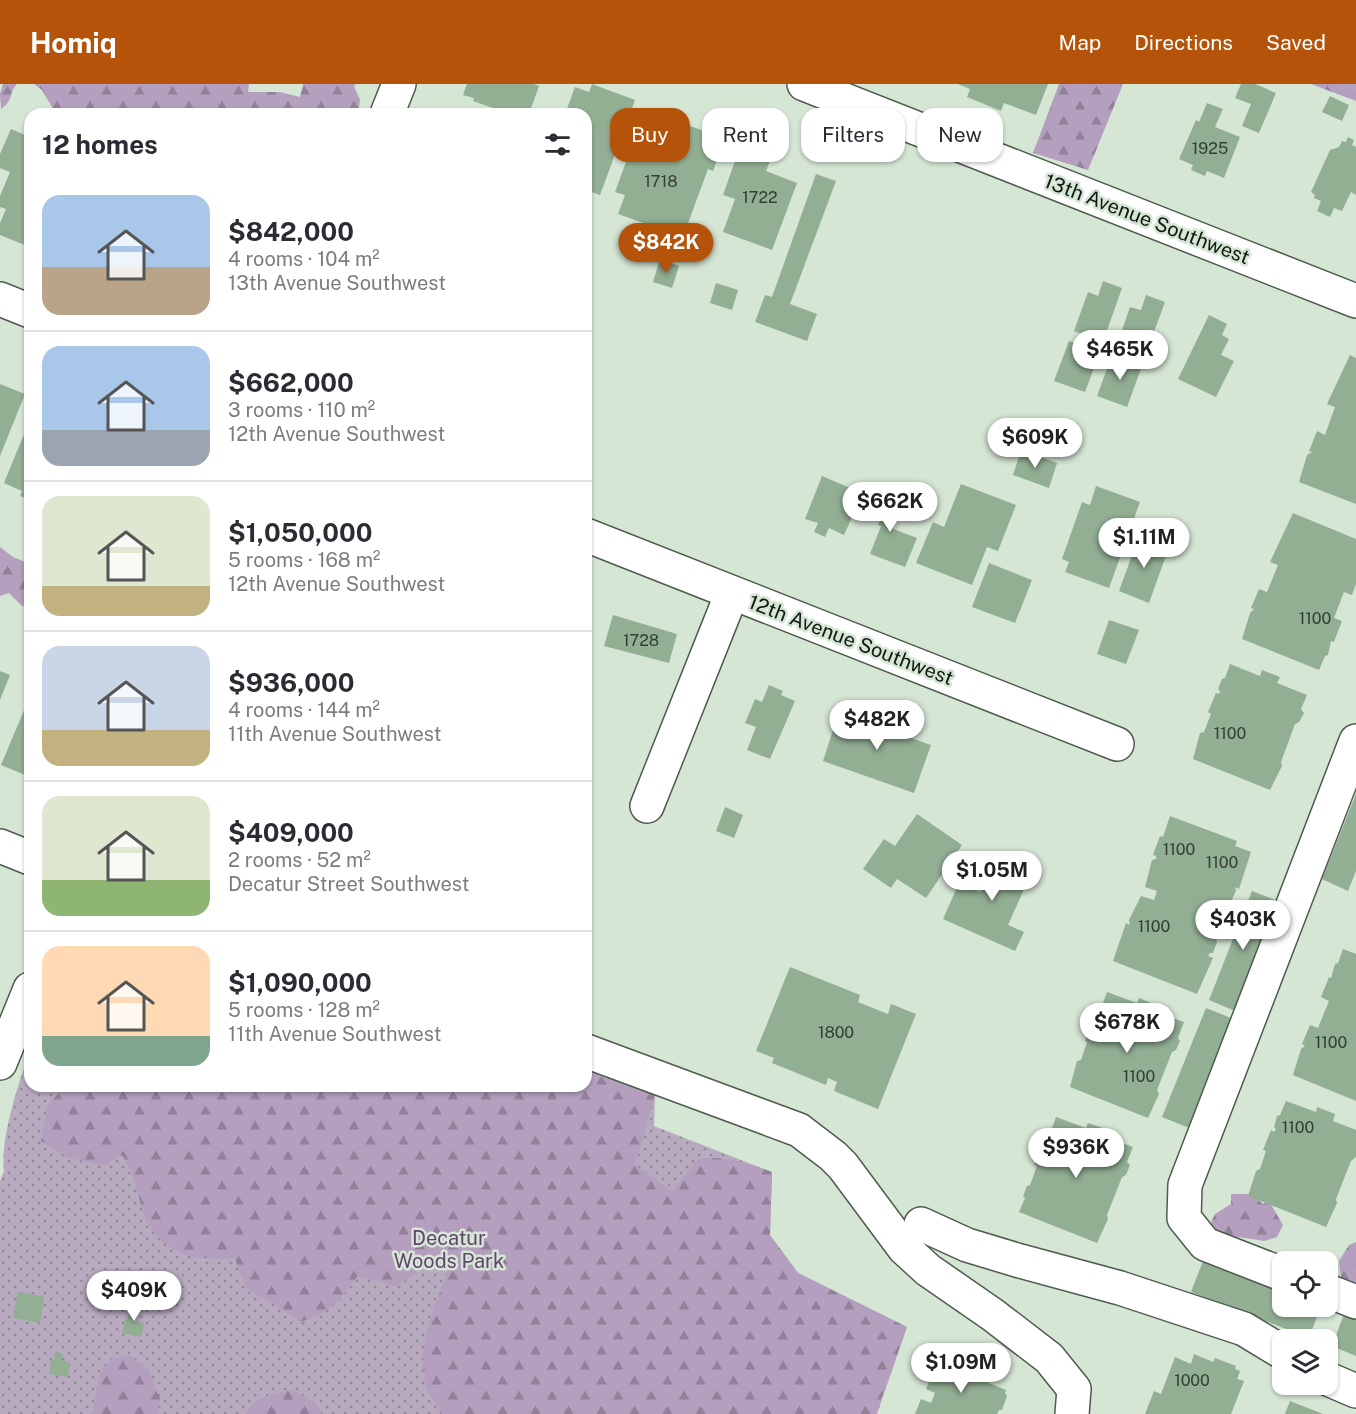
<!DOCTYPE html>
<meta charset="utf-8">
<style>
body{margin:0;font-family:"Public Sans",sans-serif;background:#f2f2f3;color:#2b2b33;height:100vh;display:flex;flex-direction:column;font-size:22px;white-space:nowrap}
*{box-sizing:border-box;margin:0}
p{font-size:20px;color:#7c7c81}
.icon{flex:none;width:33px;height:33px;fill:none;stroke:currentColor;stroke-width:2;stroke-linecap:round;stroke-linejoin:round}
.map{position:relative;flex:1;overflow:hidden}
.side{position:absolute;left:24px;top:24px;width:568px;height:984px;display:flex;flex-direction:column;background:#fff;border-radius:18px;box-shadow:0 2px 4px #0004}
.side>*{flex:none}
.top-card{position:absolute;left:610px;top:24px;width:570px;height:54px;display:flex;gap:12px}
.buttons{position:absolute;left:1272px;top:1167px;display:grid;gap:12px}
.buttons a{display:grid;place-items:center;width:66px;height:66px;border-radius:12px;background:#fff;box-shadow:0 2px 4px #0004;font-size:30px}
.price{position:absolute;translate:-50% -51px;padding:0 14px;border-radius:21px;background:#fff;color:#222;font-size:20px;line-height:39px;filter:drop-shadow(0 2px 3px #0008)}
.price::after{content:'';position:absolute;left:50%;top:36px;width:18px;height:14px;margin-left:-9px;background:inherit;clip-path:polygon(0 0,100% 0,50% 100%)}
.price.current{background:#b45309;color:#fff}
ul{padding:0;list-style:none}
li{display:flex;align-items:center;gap:18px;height:150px;padding:0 18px}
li+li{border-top:2px solid #e1e1e2}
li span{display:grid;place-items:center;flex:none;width:168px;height:120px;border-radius:18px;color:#555}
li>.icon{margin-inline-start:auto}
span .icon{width:72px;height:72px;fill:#fffc;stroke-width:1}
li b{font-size:26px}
h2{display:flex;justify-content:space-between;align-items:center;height:72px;padding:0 18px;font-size:26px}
.tag{padding:0 21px;border-radius:18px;background:#fff;box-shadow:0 2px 4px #0004;font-size:21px;line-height:54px}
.tag.current{background:#b45309;color:#fff}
header{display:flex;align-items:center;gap:36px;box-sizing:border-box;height:84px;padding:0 30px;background:#b45309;color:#fff}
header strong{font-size:28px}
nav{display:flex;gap:33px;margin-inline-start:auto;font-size:21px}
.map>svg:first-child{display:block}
.grass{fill:url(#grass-dots)}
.forest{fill:url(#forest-firs)}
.building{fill:#92ae93}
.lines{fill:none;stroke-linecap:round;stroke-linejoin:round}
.minor-casing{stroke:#4e5c4e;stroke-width:36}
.minor{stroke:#fff;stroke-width:33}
.labels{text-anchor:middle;stroke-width:5;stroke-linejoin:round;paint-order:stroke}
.number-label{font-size:16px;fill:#323e32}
.street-label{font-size:20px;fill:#121812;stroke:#d5e6d5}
.park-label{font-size:20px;fill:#624370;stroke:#d5e6d5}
</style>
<header>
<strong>Homiq</strong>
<nav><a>Map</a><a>Directions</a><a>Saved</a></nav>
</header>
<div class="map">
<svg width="1356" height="1330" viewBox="0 0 1356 1330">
<defs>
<pattern id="grass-dots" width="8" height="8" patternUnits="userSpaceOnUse" patternTransform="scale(1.5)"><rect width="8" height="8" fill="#b8aabf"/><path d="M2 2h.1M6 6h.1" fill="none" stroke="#94899a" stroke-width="1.8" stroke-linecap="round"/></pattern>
<pattern id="forest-firs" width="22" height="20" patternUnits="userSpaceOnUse" patternTransform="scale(1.5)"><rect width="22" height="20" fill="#b49fbe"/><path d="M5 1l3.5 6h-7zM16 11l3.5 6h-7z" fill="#918199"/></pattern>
</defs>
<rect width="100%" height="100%" fill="#d5e6d5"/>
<path class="grass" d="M30,968v34h556l1,-16 68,25 -1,31 118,46 -2,63 28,38 109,54 -30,87h-877v-233l4,-10c-4,-31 14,-88 26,-119z"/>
<g class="forest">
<path d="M3,0h14c-9,10 -3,16 -16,25l-1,-15z"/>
<path d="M34,0h215l-1,8h32l20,5 3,-13h53l-2,2 6,14 -2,14h-302l-14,-24z"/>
<path d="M1059,0h64l-35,86 -55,-17z"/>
<path d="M1311,0h45v17z"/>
<path d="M0,463l13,10 17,7v43l-8,-1 -13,-13 -9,3z"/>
<path d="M587,988l68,23 -20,70 37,26 26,-32c27,-4 49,4 74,13l-2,63 28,38 109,54 -31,87h-434c-5,-9 -14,-19 -16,-29 -10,-40 10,-83 24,-119l-11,-10 -43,31 -38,-11c-21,27 -24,35 -58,46l-25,-17 -28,-16 -12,-30c-11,-1 -22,0 -33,-1 -25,-1 -53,-21 -59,-46 -6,-21 -9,-39 -21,-57l-19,11 -36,-9 -26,-16 6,-35 18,-20h521z"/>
<path d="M1231,1110h20l12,10 6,-3 14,24 -6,12 -13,4 -25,-4 -8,6 -14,-10 -6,-11 4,-8 16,-10z"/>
<path d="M1356,1158v58l-14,-14 -3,-25 10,-16z"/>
<path d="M130,1271l19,16 11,28 -2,15h-66l8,-43 11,-12z"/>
<path d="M292,1306l23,12 7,12h-76c9,-18 28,-21 46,-24z"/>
</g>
<g class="building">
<path d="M467,0h67l5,2 -10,28h-19l-37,-13 1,-3 -11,-3z"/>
<path d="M592,0l43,16 -35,95 -14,-5v-76h-21l10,-27 14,5z"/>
<path d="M958,0h90l-12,31 -32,-12 -3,8 -34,-14 3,-8z"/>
<path d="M1241,0h14l21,9 -17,40 -17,-7 9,-22 -16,-6z"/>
<path d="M1330,12l19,9 -7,16 -20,-9z"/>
<path d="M1207,19l16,6 -8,18 25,10 -16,41 -17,-7 -2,5 -14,-6 2,-5 -14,-6 17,-39 3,2z"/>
<path d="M652,27l11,4 3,8 14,5 -2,6 6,2 3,-11 38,13 -12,33 -5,-2 -25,68 -65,-23 7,-19 -10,-3 28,-77z"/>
<path d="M11,45l19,8v102l-3,7 -27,-11v-12l6,-14 -6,-2v-11l10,-24 -10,-4v-14z"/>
<path d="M1348,53l6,3 -2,5 4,2v48l-5,-3 -9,19 -8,-3 -4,9 -13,-6 4,-10 -7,-3 1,-3 -4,-3 19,-42 9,-3 3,-6 4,1z"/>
<path d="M740,63l31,11 -5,13 31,12 -25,67 -49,-18 12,-33 -12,-4z"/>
<path d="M816,90l20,7 -46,123 27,10 -10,27 -52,-19 10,-27 7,2z"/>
<path d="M660,175l19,7 -7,22 -19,-6z"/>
<path d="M1103,197l19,7 -19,54 -29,-11 14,-39 10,4z"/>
<path d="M716,199l22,7 -6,20 -22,-7z"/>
<path d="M1146,211l19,7 -20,54 -28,-11 13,-38 11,3z"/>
<path d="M1209,231l18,9 -5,11 7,4 -8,16 13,6 -18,36 -38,-18z"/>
<path d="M1069,257l31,11 -15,40 -31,-11z"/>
<path d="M1112,271l30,11 -15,41 -30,-11z"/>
<path d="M1350,271l6,3v146l-57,-22 8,-27 5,-3 -3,-1 8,-20 8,4 10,-28 -8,-3z"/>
<path d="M0,300l25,10 -25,62z"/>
<path d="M27,343l3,2v71l-10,-4 2,-5 -18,-8z"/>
<path d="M1021,366l36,13 -8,25 -36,-13z"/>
<path d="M822,392l33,14 3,-8 14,5 -13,31 -6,-3 -9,20 -15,-7 -4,9 -11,-5 4,-9 -13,-4z"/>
<path d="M961,400l55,21 -18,46 -11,-4 -15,38 -56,-22 17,-41 11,5z"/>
<path d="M1096,402l44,16 -31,86 -44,-16 4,-10 -7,-3 20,-57 8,3z"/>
<path d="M878,404l17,7 -7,20 7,3 -4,10 26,10 -12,29 -35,-13 11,-28 -3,-1 4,-10 -13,-5z"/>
<path d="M1293,429l63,26v45l-4,11 -8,-3 -10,26 8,3 -8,21 -3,-1 -3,14 -3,1 -6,14 -77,-31 8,-26 4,-4 -3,-1 8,-19 8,3 11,-27 -8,-3z"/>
<path d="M1139,452l30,11 -20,56 -30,-12z"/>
<path d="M989,479l43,17 -17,43 -43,-16z"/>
<path d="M613,531l64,19 -8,29 -65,-17z"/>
<path d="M1109,536l30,10 -13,34 -29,-10z"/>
<path d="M1230,580l30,12 2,-6 18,7 -3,6 30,12 -6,14 3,4 -5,9 -4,2 -14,38 1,4 -12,24 -77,-31 7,-26 4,-1 7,-18 -3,-2 8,-19 3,1 1,-3 -2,-2 4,-10 3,-1z"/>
<path d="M0,587l10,4 -10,25z"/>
<path d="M769,601l14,6 -2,4 14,6 -25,58 -23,-9 9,-23 -11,-4 10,-24 7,3z"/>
<path d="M30,612v81l-29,-12z"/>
<path d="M839,628l30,10 3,-10 31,11 -4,11 32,11 -17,48 -91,-32z"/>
<path d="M1356,710v77l-8,20 -26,-12z"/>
<path d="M725,723l18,8 -9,23 -18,-7z"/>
<path d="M917,730l45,31 -36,53 -29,-19 -6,9 -28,-19 21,-30 11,7z"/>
<path d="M1170,732l67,25 -2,5 16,6 -12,37 -4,-2 1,4 -13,27 -12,-5 -3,9 11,5 -4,10 2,5 -4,11h-3l-2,3 5,2 -16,36 -84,-33 13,-38 4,2 -1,-5 12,-24 13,4 3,-9 -12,-4 7,-27 4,-1v-3l-3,-1 7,-19 3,1z"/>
<path d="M998,767l36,16 -26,58 16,7 -9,19 -72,-32 16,-36 21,9z"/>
<path d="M1252,807l26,10 -43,110 -26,-11z"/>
<path d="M1343,865l13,5v147l-63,-26 8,-26 4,-3 -3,-2 8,-19 8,3 11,-27 -8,-4 8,-20 2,1 1,-2v-2l3,-10 3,-1z"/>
<path d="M790,883l70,28 -2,7 30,12 3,-10 25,10 -38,95 -44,-18 3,-9 -9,-4 -2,7 -54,-22 2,-5 -18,-7z"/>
<path d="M1107,908l30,11 2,-5 17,7 -2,6 30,11 -6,16 2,3 -4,9 -4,2 -15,38 2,4 -11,24 -78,-31 7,-26 4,-1 6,-18 -2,-1 7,-20 4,1 1,-3 -2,-2 3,-10 4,-1z"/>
<path d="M1206,924l25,10 -42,110 -27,-11z"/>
<path d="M1286,1017l30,11 1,-5 18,7 -2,7 23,9v27l-5,4 -15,38 1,4 -11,24 -78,-31 8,-25 4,-2 6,-18 -3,-1 8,-20 3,2 2,-3 -2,-2 3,-11 3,-1z"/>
<path d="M1056,1033l30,11 2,-5 18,6 -3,7 30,11 -6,15 3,3 -4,10 -4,2 -15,38 1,4 -11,24 -78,-31 6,-14 -2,-2 4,-10 3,-1 7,-19 -3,-1 8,-19 3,1 1,-3 -2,-2 4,-10 3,-1z"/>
<path d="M1203,1177l79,30v15h39l-12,32 -118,-46z"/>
<path d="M18,1208l26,5 -4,26 -27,-5z"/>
<path d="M131,1219l14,2 -1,6 -7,-1 -3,11 10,2 -3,14 -19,-4 3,-14h3z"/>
<path d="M1344,1230l12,5v37l-24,-10z"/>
<path d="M55,1268l8,2 -1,6 8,2 -2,15 -19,-3 2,-14h3z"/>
<path d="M1194,1270l19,8 2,-4 21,8 -1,3 5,2 -3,8 7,2 -13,33h-86l9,-23 7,3 14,-37 16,7z"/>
<path d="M937,1278l69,28 -1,3 2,3 -5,14h-3l-2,4h-82l6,-15 10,4 4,-10 -9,-4z"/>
<path d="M1290,1317l33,13h-38z"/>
</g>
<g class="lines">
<defs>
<g id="minor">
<path d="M804,0l552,217"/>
<path d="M387,30l12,-30"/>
<path d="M0,215l30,12"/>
<path d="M586,451l531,209"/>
<path d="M647,722l85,-213"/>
<path d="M0,762l30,12"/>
<path d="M586,967l213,79 34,26 10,10 61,82 24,22 65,45 56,43 25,31 -2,25"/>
<path d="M0,979l30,-74"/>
<path d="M921,1140l46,21 53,16 100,27 124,41 38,23"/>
<path d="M1282,1190l-77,-30 -21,-26 1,-33 171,-444"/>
<path d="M1328,1207l28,11"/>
<path d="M1328,1295l28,12"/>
</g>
</defs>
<use href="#minor" class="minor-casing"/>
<use href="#minor" class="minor"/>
</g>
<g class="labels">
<g class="number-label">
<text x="1210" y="70">1925</text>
<text x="661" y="103">1718</text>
<text x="760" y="119">1722</text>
<text x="1315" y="540">1100</text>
<text x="641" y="562">1728</text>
<text x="1230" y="655">1100</text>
<text x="1179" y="771">1100</text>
<text x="1222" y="784">1100</text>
<text x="1154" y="848">1100</text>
<text x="836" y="954">1800</text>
<text x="1331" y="964">1100</text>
<text x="1139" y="998">1100</text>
<text x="1298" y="1049">1100</text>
<text x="1192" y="1302">1000</text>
</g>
<g class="street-label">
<text transform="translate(1147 135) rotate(21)" y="7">13th Avenue Southwest</text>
<text transform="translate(851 556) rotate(21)" y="7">12th Avenue Southwest</text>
</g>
<g class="park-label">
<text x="449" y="1161">Decatur<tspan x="449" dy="23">Woods Park</tspan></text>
</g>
</g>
</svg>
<div class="buttons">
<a><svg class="icon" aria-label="locate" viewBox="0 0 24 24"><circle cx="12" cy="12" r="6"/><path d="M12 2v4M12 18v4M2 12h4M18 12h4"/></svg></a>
<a><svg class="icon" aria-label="layers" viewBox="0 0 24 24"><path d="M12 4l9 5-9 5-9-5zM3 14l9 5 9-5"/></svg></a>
</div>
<b class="price current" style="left:666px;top:190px">$842K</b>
<b class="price" style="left:1120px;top:297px">$465K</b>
<b class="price" style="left:1035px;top:385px">$609K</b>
<b class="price" style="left:890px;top:449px">$662K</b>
<b class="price" style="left:1144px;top:485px">$1.11M</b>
<b class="price" style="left:877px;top:667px">$482K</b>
<b class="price" style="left:992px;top:818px">$1.05M</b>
<b class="price" style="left:1243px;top:867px">$403K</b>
<b class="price" style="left:1127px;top:970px">$678K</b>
<b class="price" style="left:1076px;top:1095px">$936K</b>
<b class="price" style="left:134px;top:1238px">$409K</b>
<b class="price" style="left:961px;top:1310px">$1.09M</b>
<div class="top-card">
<a class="tag current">Buy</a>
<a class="tag">Rent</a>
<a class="tag">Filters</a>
<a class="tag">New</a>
</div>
<section class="side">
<h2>12 homes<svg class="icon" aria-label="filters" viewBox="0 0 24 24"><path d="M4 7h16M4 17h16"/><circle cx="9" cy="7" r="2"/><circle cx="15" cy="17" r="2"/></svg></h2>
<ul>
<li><span style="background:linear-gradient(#a9c7e8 60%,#b9a48a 0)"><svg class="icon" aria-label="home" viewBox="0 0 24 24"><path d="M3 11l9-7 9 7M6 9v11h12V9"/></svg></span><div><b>$842,000</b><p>4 rooms · 104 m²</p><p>13th Avenue Southwest</p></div></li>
<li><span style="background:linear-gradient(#a9c7e8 70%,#9aa5b1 0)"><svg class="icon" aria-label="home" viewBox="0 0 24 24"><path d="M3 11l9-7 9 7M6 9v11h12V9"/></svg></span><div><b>$662,000</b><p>3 rooms · 110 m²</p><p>12th Avenue Southwest</p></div></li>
<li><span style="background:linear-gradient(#dfe7d0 75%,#c2b280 0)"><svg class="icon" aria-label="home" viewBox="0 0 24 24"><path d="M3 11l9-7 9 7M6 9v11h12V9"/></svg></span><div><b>$1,050,000</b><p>5 rooms · 168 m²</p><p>12th Avenue Southwest</p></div></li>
<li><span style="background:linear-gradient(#c9d6e8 70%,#c2b280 0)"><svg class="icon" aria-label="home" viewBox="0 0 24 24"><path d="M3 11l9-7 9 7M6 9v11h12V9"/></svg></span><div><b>$936,000</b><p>4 rooms · 144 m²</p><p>11th Avenue Southwest</p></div></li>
<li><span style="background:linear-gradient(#dfe7d0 70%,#8fb573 0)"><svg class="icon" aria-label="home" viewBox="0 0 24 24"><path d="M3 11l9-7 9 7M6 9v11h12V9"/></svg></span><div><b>$409,000</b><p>2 rooms · 52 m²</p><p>Decatur Street Southwest</p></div></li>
<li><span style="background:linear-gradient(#ffd9b3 75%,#7fa58c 0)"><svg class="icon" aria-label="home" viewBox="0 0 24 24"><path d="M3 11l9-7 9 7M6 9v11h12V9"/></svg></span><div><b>$1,090,000</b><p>5 rooms · 128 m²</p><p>11th Avenue Southwest</p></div></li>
</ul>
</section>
</div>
